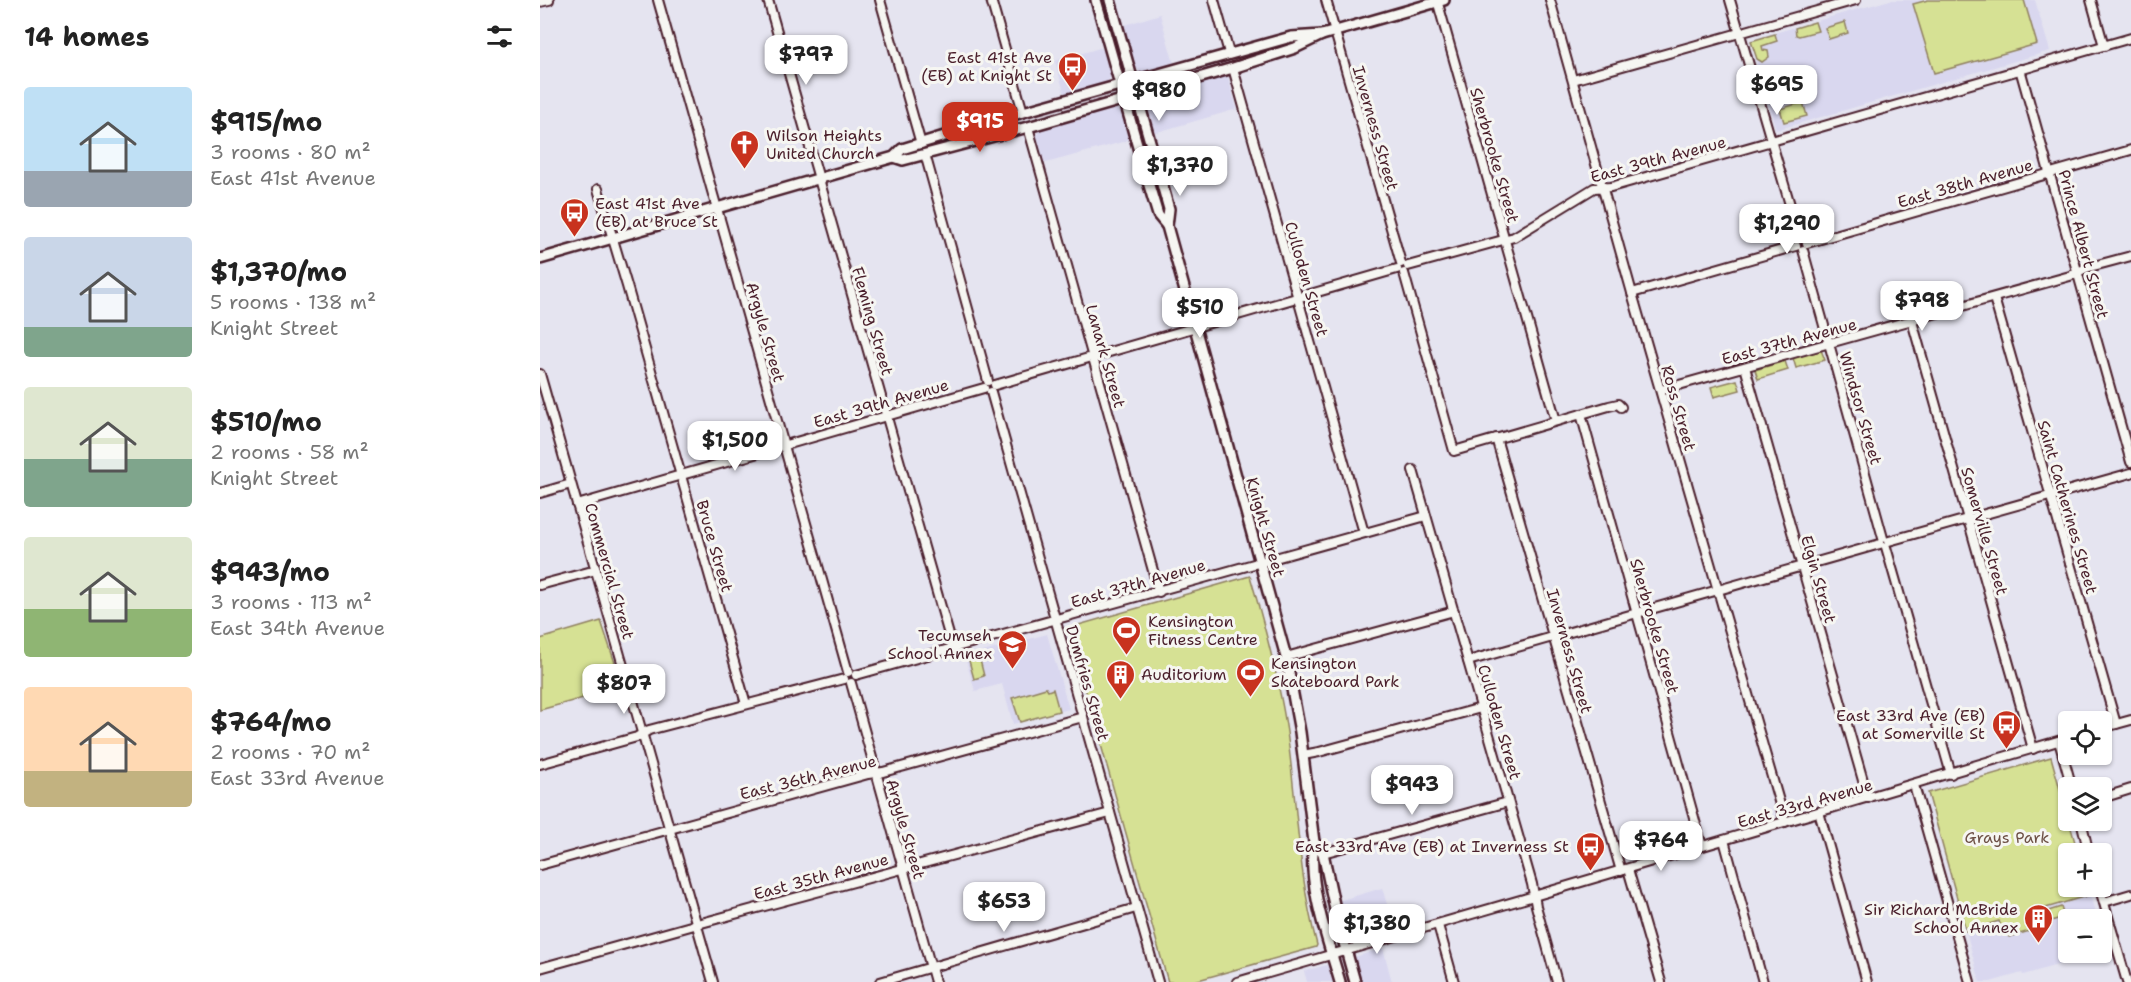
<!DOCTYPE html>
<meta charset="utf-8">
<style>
body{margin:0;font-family:"Shantell Sans",sans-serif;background:#f2f2f2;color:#222;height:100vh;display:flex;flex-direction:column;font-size:22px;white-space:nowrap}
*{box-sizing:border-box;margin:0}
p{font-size:20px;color:#767676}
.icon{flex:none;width:33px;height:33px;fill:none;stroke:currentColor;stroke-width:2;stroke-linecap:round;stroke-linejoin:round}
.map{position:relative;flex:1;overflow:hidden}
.drawer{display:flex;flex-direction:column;background:#fff;width:540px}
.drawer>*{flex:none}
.buttons{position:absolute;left:1518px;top:711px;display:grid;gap:12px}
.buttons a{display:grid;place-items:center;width:54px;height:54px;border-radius:6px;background:#fff;box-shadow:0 2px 4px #0004;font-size:30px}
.price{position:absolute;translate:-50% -51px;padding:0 14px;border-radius:12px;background:#fff;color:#222;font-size:20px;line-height:39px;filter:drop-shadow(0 2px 3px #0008)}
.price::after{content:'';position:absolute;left:50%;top:36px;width:18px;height:14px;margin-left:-9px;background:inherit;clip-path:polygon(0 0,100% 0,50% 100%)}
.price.current{background:#c8321e;color:#fff}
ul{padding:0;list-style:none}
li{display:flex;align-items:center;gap:18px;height:150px;padding:0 24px}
li span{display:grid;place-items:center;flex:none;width:168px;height:120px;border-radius:6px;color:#555}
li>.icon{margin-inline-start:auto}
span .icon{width:72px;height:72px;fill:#fffc;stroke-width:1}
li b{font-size:26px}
h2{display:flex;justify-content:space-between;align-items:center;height:72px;padding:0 24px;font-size:26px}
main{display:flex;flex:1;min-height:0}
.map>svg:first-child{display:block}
.built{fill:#d9d7ef}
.green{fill:#d6e194;stroke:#908060;stroke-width:1.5}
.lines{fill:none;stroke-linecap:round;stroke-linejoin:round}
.minor-casing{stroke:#4a1f2b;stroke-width:12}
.major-casing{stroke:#4a1f2b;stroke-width:14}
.minor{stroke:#f6f6f2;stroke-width:8}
.major{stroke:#f6f6f2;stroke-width:9}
.labels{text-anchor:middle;stroke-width:6;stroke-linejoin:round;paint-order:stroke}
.poi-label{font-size:16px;fill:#4a1f2b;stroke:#f6f6f2;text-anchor:end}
.street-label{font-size:16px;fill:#4a1f2b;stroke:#f6f6f2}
.park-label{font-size:16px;fill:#6d5045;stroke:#f6f6f2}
</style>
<main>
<section class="drawer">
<h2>14 homes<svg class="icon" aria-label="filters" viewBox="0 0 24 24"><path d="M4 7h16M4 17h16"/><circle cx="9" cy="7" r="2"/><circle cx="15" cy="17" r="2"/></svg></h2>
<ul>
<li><span style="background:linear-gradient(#bfe0f5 70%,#9aa5b1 0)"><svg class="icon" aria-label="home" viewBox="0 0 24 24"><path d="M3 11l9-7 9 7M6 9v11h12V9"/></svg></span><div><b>$915/mo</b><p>3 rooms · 80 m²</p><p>East 41st Avenue</p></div></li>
<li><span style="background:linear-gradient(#c9d6e8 75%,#7fa58c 0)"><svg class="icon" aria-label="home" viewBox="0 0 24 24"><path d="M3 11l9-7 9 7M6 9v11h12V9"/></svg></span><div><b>$1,370/mo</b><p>5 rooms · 138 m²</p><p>Knight Street</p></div></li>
<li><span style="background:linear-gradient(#dfe7d0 60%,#7fa58c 0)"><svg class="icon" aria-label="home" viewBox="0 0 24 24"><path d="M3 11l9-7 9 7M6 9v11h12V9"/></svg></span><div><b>$510/mo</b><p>2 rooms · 58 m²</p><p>Knight Street</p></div></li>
<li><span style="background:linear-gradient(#dfe7d0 60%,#8fb573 0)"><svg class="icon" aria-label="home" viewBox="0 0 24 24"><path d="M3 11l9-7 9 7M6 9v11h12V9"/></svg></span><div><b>$943/mo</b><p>3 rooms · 113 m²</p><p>East 34th Avenue</p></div></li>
<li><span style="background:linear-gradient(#ffd9b3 70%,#c2b280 0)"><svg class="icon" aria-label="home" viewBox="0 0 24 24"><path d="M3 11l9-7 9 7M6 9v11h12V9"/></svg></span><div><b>$764/mo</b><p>2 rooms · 70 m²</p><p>East 33rd Avenue</p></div></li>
</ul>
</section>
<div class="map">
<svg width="1591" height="982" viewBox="0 0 1591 982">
<rect width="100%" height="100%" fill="#e5e4f0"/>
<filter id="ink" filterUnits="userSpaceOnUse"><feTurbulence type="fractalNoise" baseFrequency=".0167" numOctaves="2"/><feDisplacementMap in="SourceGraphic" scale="12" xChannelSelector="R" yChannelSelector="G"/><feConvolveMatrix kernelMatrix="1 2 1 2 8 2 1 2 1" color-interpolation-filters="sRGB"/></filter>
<g filter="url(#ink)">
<g class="built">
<path d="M1350,0h145l15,51 -274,79 -26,-90z"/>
<path d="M620,14l14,50 -34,8 -5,-6 -13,-40z"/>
<path d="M560,48l4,2 7,25 -3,7 -43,13 -10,-34z"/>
<path d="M687,74l10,35 -80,23 -3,-1 -8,-25 4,-8z"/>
<path d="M575,108l6,3 8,27 -3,3 -80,22 -2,-1 -7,-26 1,-6z"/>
<path d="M507,634l22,75 -56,15 -11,-40 -27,7 -10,-34z"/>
<path d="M842,888l13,42 -38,12h-7l-2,-4 -10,-37z"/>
<path d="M1550,895l7,24 -29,1v32h34v-15l4,17 -31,9 -1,-3 -51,15 -1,-2 -32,9h-10l-14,-51z"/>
<path d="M843,948l9,34h-32l-6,-21 1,-4z"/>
<path d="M787,965l4,4 4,13h-28l-3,-11z"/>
</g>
<g class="green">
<path d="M1388,0h96l13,44 -103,29 -21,-69z"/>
<path d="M1275,22l3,9 -19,5 -3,-1 -1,-7z"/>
<path d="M1305,22l3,11 -19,6 -4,-11z"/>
<path d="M1235,34l2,7 -15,5 1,4 5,1 1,6 -7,5 -5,-3 -6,-18z"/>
<path d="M1263,102l4,14 -23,6 -4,-13z"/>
<path d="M1281,350l4,10 -29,8 -3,-10z"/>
<path d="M1245,361l3,9 -30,9 -3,-9z"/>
<path d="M1197,380l3,10 -26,7 -3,-10z"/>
<path d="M710,576c15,51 29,103 37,156 10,71 11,143 30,213l-1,2 -125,35h-23l-100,-354z"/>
<path d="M61,621l22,66 -83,23v-71z"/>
<path d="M434,655l2,6 4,-1 4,16 -10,3 -6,-22z"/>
<path d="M506,688l2,3 5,-2 6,22 -39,11 -8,-24z"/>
<path d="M1511,757l27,96 -10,1v32l19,1 3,8 -58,17 5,17 -28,8 -7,-8 -3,-8 -33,10 -38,-138z"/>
<path d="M1521,907l3,10 -19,6 -3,-10z"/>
</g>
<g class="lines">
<defs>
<g id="minor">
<path d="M118,0l190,672"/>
<path d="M228,0l185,649"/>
<path d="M340,0l41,144"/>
<path d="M451,0l32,112"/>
<path d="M674,0l15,53"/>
<path d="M786,0l75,263"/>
<path d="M897,0l119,421"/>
<path d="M1010,0l82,293 153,529"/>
<path d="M1190,0l70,239"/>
<path d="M1551,0l13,46"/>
<path d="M0,2l9,-2"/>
<path d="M693,68l131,465"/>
<path d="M1480,69l111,393"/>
<path d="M1033,80l283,-80"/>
<path d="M488,127l131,465"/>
<path d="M385,154l63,227"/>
<path d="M58,189l29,97 119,418"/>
<path d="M1267,243l324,-93"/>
<path d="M1263,250l80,288"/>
<path d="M868,266l106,-29 80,-49 17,-1 520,-149"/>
<path d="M864,273l50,178 155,-45 9,-2 3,3"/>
<path d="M1092,293l164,-47"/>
<path d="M1454,298l122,426"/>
<path d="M1372,321l121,428"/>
<path d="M1205,367l123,431"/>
<path d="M0,374l173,608"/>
<path d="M455,385l402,-116"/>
<path d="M1121,390l409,-114 16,-8 45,-12"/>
<path d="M451,392l167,590"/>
<path d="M1041,414l121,432"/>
<path d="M956,438l125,433"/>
<path d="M873,470l119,414 4,22 21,76"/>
<path d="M0,493l31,-9"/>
<path d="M37,505l407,-117"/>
<path d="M1349,541l242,-68"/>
<path d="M1346,547l65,227"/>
<path d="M0,585l56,-15"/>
<path d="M746,657l168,-46"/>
<path d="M928,661l412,-117"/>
<path d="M316,675l570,-159"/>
<path d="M311,683l84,299"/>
<path d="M1562,728l29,-8"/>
<path d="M1519,741l13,47"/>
<path d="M763,755l16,-3 162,-44"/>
<path d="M0,764l97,-27 12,-7 195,-51"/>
<path d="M1374,785l56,197"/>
<path d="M1562,798l29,-9"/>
<path d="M1279,812l48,170"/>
<path d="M1541,820l8,34"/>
<path d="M1184,840l39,142"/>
<path d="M783,853l185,-51"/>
<path d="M0,865l328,-91 15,-2 200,-55"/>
<path d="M1088,869l33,113"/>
<path d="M1559,886l28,96"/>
<path d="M1564,902l27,-8"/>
<path d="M898,925l16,57"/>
<path d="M0,968l165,-46 405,-109"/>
<path d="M340,982l256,-74"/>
<path d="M697,982l297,-86 534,-158"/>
</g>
<g id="major">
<path d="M556,0l49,172 13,43 9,11"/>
<path d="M570,0l59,209 -2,17 119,431 14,75 14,110c-7,43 14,98 26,140"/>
<path d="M354,157l9,3 125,-33 205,-59 62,-20 27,-13 122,-35"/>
<path d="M0,259l354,-102 8,-8 121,-37 268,-75 31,-2"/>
<path d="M774,842l9,11 13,61 19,68"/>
</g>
</defs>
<use href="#minor" class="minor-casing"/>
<use href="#major" class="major-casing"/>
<use href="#minor" class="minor"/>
<use href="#major" class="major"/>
</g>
</g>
<defs>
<symbol id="bus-pin" viewBox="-11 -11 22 30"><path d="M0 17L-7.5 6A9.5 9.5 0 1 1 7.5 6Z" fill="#c8321e" stroke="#f6f6f2"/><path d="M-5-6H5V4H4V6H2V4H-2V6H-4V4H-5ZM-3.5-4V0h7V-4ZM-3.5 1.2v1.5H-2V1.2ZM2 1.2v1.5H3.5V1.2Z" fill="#fff"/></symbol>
<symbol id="church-pin" viewBox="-11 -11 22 30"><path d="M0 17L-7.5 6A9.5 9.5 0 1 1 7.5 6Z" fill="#c8321e" stroke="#f6f6f2"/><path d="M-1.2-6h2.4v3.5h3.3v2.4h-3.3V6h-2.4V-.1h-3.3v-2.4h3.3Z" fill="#fff"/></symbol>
<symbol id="stadium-pin" viewBox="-11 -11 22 30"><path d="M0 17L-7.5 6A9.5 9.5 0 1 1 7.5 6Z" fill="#c8321e" stroke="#f6f6f2"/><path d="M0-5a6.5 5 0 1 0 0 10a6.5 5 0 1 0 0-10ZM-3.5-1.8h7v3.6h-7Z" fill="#fff"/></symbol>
<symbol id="school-pin" viewBox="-11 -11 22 30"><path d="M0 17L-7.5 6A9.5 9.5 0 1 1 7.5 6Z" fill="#c8321e" stroke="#f6f6f2"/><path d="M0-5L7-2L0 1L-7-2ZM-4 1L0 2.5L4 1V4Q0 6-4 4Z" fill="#fff"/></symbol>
<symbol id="building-pin" viewBox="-11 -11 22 30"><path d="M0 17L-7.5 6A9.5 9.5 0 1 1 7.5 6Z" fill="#c8321e" stroke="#f6f6f2"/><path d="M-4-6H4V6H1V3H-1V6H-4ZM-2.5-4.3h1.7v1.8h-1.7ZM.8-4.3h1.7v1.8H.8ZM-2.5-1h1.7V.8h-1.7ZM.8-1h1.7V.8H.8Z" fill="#fff"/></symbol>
</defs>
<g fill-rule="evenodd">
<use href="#bus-pin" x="516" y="50" width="33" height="45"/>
<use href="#church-pin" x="188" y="128" width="33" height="45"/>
<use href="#bus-pin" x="18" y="196" width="33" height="45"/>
<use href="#stadium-pin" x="570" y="614" width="33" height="45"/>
<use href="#school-pin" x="456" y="628" width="33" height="45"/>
<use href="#stadium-pin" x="694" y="656" width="33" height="45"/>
<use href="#building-pin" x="564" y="658" width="33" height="45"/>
<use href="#bus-pin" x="1450" y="708" width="33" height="45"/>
<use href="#bus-pin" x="1034" y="830" width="33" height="45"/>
<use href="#building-pin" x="1482" y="902" width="33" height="45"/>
</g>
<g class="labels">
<g class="poi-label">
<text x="512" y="63">East 41st Ave<tspan x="512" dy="18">(EB) at Knight St</tspan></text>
<text x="226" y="141" text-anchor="start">Wilson Heights<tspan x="226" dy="18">United Church</tspan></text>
<text x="55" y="209" text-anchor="start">East 41st Ave<tspan x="55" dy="18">(EB) at Bruce St</tspan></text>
<text x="608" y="627" text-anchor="start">Kensington<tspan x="608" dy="18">Fitness Centre</tspan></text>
<text x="452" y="641">Tecumseh<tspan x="452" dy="18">School Annex</tspan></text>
<text x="731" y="669" text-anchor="start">Kensington<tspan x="731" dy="18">Skateboard Park</tspan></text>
<text x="601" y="680" text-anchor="start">Auditorium</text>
<text x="1445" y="721">East 33rd Ave (EB)<tspan x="1445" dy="18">at Somerville St</tspan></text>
<text x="1029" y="852">East 33rd Ave (EB) at Inverness St</text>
<text x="1478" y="915">Sir Richard McBride<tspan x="1478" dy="18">School Annex</tspan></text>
</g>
<g class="street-label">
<text transform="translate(836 128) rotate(74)" y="6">Inverness Street</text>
<text transform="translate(955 155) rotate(74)" y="6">Sherbrooke Street</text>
<text transform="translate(1118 159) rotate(-15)" y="6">East 39th Avenue</text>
<text transform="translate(1425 183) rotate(-16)" y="6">East 38th Avenue</text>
<text transform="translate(1544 244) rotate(75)" y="6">Prince Albert Street</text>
<text transform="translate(767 279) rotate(74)" y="6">Culloden Street</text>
<text transform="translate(333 321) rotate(74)" y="6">Fleming Street</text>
<text transform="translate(226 332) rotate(74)" y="6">Argyle Street</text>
<text transform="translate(1249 341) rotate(-15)" y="6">East 37th Avenue</text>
<text transform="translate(566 356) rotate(74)" y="6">Lanark Street</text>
<text transform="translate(341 403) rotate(-16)" y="6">East 39th Avenue</text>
<text transform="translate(1139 408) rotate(74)" y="6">Ross Street</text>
<text transform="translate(1321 408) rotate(74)" y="6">Windsor Street</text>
<text transform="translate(1528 507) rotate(74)" y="6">Saint Catherines Street</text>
<text transform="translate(726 527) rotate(74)" y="6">Knight Street</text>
<text transform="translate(1445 531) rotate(74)" y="6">Somerville Street</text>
<text transform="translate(175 546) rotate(74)" y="6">Bruce Street</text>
<text transform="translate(70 571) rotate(74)" y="6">Commercial Street</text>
<text transform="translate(1279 579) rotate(74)" y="6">Elgin Street</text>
<text transform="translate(598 583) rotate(-16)" y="6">East 37th Avenue</text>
<text transform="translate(1115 626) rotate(74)" y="6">Sherbrooke Street</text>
<text transform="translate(1030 651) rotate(74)" y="6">Inverness Street</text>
<text transform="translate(548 683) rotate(74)" y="6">Dumfries Street</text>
<text transform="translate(960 722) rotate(74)" y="6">Culloden Street</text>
<text transform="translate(268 777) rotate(-14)" y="6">East 36th Avenue</text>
<text transform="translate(1265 803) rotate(-16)" y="6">East 33rd Avenue</text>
<text transform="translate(366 829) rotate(74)" y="6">Argyle Street</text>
<text transform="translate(281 876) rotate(-15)" y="6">East 35th Avenue</text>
</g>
<g class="park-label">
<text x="1467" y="843">Grays Park</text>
</g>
</g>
</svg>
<div class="buttons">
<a><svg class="icon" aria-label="locate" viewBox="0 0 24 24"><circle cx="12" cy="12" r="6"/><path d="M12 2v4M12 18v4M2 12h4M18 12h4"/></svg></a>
<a><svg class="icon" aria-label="layers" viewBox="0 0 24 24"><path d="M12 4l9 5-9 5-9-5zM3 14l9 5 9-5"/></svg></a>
<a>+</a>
<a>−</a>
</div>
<b class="price" style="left:266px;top:86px">$797</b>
<b class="price" style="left:1237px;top:116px">$695</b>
<b class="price" style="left:619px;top:122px">$980</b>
<b class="price current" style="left:440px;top:153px">$915</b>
<b class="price" style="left:640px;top:197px">$1,370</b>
<b class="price" style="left:1247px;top:255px">$1,290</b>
<b class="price" style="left:1382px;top:332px">$798</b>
<b class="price" style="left:660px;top:339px">$510</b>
<b class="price" style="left:195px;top:472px">$1,500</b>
<b class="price" style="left:84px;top:715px">$807</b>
<b class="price" style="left:872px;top:816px">$943</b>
<b class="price" style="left:1121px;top:872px">$764</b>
<b class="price" style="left:464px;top:933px">$653</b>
<b class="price" style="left:837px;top:955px">$1,380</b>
</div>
</main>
